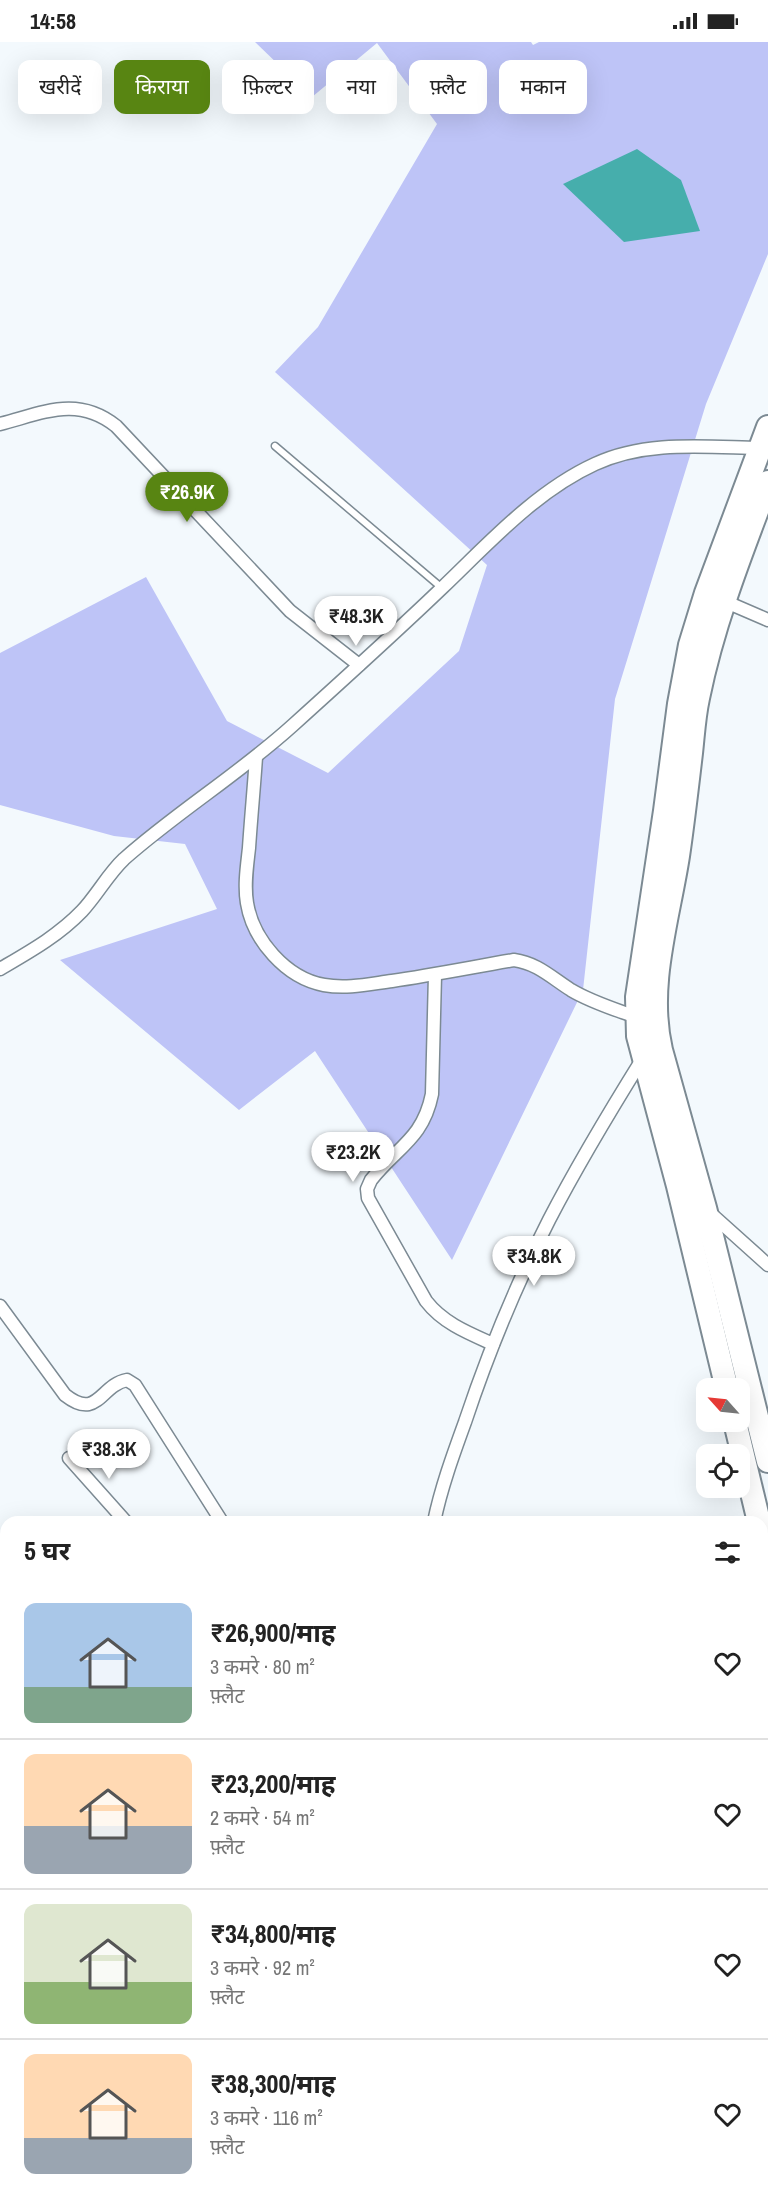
<!DOCTYPE html>
<html lang="hi">
<meta charset="utf-8">
<style>
body{margin:0;font-family:"Archivo Narrow","Noto Sans Devanagari",sans-serif;background:#f6f6f6;color:#222;height:100vh;display:flex;flex-direction:column;font-size:22px;white-space:nowrap}
*{box-sizing:border-box;margin:0}
p{font-size:20px;color:#767676}
.icon{flex:none;width:33px;height:33px;fill:none;stroke:currentColor;stroke-width:2;stroke-linecap:round;stroke-linejoin:round}
.map{position:relative;flex:1;overflow:hidden}
.drawer{position:absolute;left:0px;top:1474px;width:768px;height:686px;display:flex;flex-direction:column;background:#fff;border-radius:18px 18px 0 0;box-shadow:0 6px 24px #0002}
.drawer>*{flex:none}
.banner{position:absolute;left:18px;top:18px;width:732px;height:54px;display:flex;gap:12px}
.needle{width:39px;rotate:297deg}
.controls{position:absolute;left:696px;top:1336px;display:grid;gap:12px}
.controls a{display:grid;place-items:center;width:54px;height:54px;border-radius:12px;background:#fff;box-shadow:0 6px 24px #0002;font-size:30px}
.price{position:absolute;translate:-50% -51px;padding:0 14px;border-radius:21px;background:#fff;color:#222;font-size:20px;line-height:39px;filter:drop-shadow(0 2px 3px #0008)}
.price::after{content:'';position:absolute;left:50%;top:36px;width:18px;height:14px;margin-left:-9px;background:inherit;clip-path:polygon(0 0,100% 0,50% 100%)}
.price.active{background:#588512;color:#fff}
ul{padding:0;list-style:none}
li{display:flex;align-items:center;gap:18px;height:150px;padding:0 24px}
li+li{border-top:2px solid #e0e0e0}
li span{display:grid;place-items:center;flex:none;width:168px;height:120px;border-radius:12px;color:#555}
li>.icon{margin-inline-start:auto}
span .icon{width:72px;height:72px;fill:#fffc;stroke-width:1}
li b{font-size:26px}
h2{display:flex;justify-content:space-between;align-items:center;height:72px;padding:0 24px;font-size:26px}
.chip{padding:0 21px;border-radius:12px;background:#fff;box-shadow:0 6px 24px #0002;font-size:21px;line-height:54px}
.chip.active{background:#588512;color:#fff}
.status{display:flex;justify-content:space-between;align-items:center;height:42px;padding:0 30px;background:#fff;direction:ltr}
.status svg{height:16px;fill:currentColor}
.map>svg:first-child{display:block}
.forest{fill:#bec4f7}
.water{fill:#46aeac}
.lines{fill:none;stroke-linecap:round;stroke-linejoin:round}
.lane-casing{stroke:#7c8a93;stroke-width:9}
.street-casing{stroke:#7c8a93;stroke-width:15}
.highway-casing{stroke:#7c8a93;stroke-width:26}
.lane{stroke:#fff;stroke-width:6}
.street{stroke:#fff;stroke-width:12}
.highway{stroke:#fff;stroke-width:22}
</style>
<div class="status"><b>14:58</b><svg viewBox="0 0 49 12"><path d="M0 12V9h3v3zM5 12V6h3v6zM10 12V3h3v9zM15 12V0h3v12zM26 1h20v11H26zM47 4h2v5h-2z"/></svg></div>
<div class="map">
<svg width="768" height="2159" viewBox="0 0 768 2159">
<rect width="100%" height="100%" fill="#f3f9fd"/>
<path class="forest" d="M255,0h276l2,3 6,-3h229v212l-62,150 -91,295 -32,291 -131,270 -137,-209 -76,59 -179,-150 157,-51 -32,-65 -71,-8 -114,-31v-152l146,-76 81,144 101,52 131,-122 28,-86 -212,-193 43,-45 119,-203 -60,-81 -65,54z"/>
<path class="water" d="M637,107l44,31 19,51 -76,11 -61,-58z"/>
<g class="lines">
<defs>
<g id="lane">
<path d="M275,404l167,142"/>
<path d="M762,2131l6,5"/>
</g>
<g id="street">
<path d="M0,382c43,-11 77,-29 116,2l174,185 69,54"/>
<path d="M724,559l44,19"/>
<path d="M256,715c-2,30 -5,61 -7,91 -2,18 -5,37 -2,55 6,37 39,75 77,82 23,4 45,-1 68,-4 41,-6 81,-14 122,-21 23,3 38,18 57,30 20,12 43,19 65,27"/>
<path d="M0,927c29,-17 58,-33 82,-58 15,-16 26,-37 42,-52 53,-47 115,-85 168,-133 51,-46 102,-92 151,-139 46,-44 93,-96 152,-123 51,-24 110,-17 165,-16"/>
<path d="M435,933l-3,119c-9,45 -35,53 -61,86l-4,9 1,9 58,103c17,22 42,32 67,43"/>
<path d="M709,1170l59,53"/>
<path d="M0,1264l65,89c33,26 35,-10 62,-15l8,5 87,137"/>
<path d="M69,1416l57,64"/>
<path d="M434,1480c7,-34 19,-67 31,-100 23,-69 51,-137 84,-202 29,-56 61,-109 94,-162"/>
<path d="M0,1616l6,-4"/>
<path d="M762,1727l6,-5"/>
<path d="M0,1770l6,7"/>
<path d="M0,1841l6,-5"/>
<path d="M0,1860l6,7"/>
<path d="M0,1984l6,-5"/>
<path d="M762,1986l6,-3"/>
<path d="M406,2154l3,5"/>
<path d="M628,2154l3,5"/>
<path d="M79,2159l1,-5"/>
<path d="M245,2159l9,-5"/>
<path d="M339,2159l1,-5"/>
<path d="M511,2159l8,-5"/>
</g>
<g id="highway">
<path d="M768,440c-27,71 -55,142 -70,216 -4,18 -5,37 -7,55 -4,34 -8,69 -13,103 -10,64 -32,130 -17,194l44,158 63,253"/>
<path d="M727,1347l-49,-203 -40,-150 -1,-39 28,-186 14,-107 11,-59 16,-52 62,-166"/>
<path d="M735,1380l24,100"/>
<path d="M762,1492l6,26"/>
</g>
</defs>
<use href="#lane" class="lane-casing"/>
<use href="#street" class="street-casing"/>
<use href="#highway" class="highway-casing"/>
<use href="#lane" class="lane"/>
<use href="#street" class="street"/>
<use href="#highway" class="highway"/>
</g>
</svg>
<div class="controls">
<a><svg class="needle" viewBox="-14 -14 28 28"><path d="M0-13l5 13h-10z" fill="#e53935"/><path d="M0 13l5-13h-10z" fill="#767676"/></svg></a>
<a><svg class="icon" aria-label="locate" viewBox="0 0 24 24"><circle cx="12" cy="12" r="6"/><path d="M12 2v4M12 18v4M2 12h4M18 12h4"/></svg></a>
</div>
<b class="price active" style="left:187px;top:481px">₹26.9K</b>
<b class="price" style="left:356px;top:605px">₹48.3K</b>
<b class="price" style="left:353px;top:1141px">₹23.2K</b>
<b class="price" style="left:534px;top:1245px">₹34.8K</b>
<b class="price" style="left:109px;top:1438px">₹38.3K</b>
<div class="banner">
<a class="chip">खरीदें</a>
<a class="chip active">किराया</a>
<a class="chip">फ़िल्टर</a>
<a class="chip">नया</a>
<a class="chip">फ़्लैट</a>
<a class="chip">मकान</a>
</div>
<section class="drawer">
<h2>5 घर<svg class="icon" aria-label="filters" viewBox="0 0 24 24"><path d="M4 7h16M4 17h16"/><circle cx="9" cy="7" r="2"/><circle cx="15" cy="17" r="2"/></svg></h2>
<ul>
<li><span style="background:linear-gradient(#a9c7e8 70%,#7fa58c 0)"><svg class="icon" aria-label="home" viewBox="0 0 24 24"><path d="M3 11l9-7 9 7M6 9v11h12V9"/></svg></span><div><b>₹26,900/माह</b><p>3 कमरे · 80 m²</p><p>फ़्लैट</p></div><svg class="icon" aria-label="heart" viewBox="0 0 24 24"><path d="M12 20l-8-8c-3-5 5-10 8-4 3-6 11-1 8 4z"/></svg></li>
<li><span style="background:linear-gradient(#ffd9b3 60%,#9aa5b1 0)"><svg class="icon" aria-label="home" viewBox="0 0 24 24"><path d="M3 11l9-7 9 7M6 9v11h12V9"/></svg></span><div><b>₹23,200/माह</b><p>2 कमरे · 54 m²</p><p>फ़्लैट</p></div><svg class="icon" aria-label="heart" viewBox="0 0 24 24"><path d="M12 20l-8-8c-3-5 5-10 8-4 3-6 11-1 8 4z"/></svg></li>
<li><span style="background:linear-gradient(#dfe7d0 65%,#8fb573 0)"><svg class="icon" aria-label="home" viewBox="0 0 24 24"><path d="M3 11l9-7 9 7M6 9v11h12V9"/></svg></span><div><b>₹34,800/माह</b><p>3 कमरे · 92 m²</p><p>फ़्लैट</p></div><svg class="icon" aria-label="heart" viewBox="0 0 24 24"><path d="M12 20l-8-8c-3-5 5-10 8-4 3-6 11-1 8 4z"/></svg></li>
<li><span style="background:linear-gradient(#ffd9b3 70%,#9aa5b1 0)"><svg class="icon" aria-label="home" viewBox="0 0 24 24"><path d="M3 11l9-7 9 7M6 9v11h12V9"/></svg></span><div><b>₹38,300/माह</b><p>3 कमरे · 116 m²</p><p>फ़्लैट</p></div><svg class="icon" aria-label="heart" viewBox="0 0 24 24"><path d="M12 20l-8-8c-3-5 5-10 8-4 3-6 11-1 8 4z"/></svg></li>
</ul>
</section>
</div>
